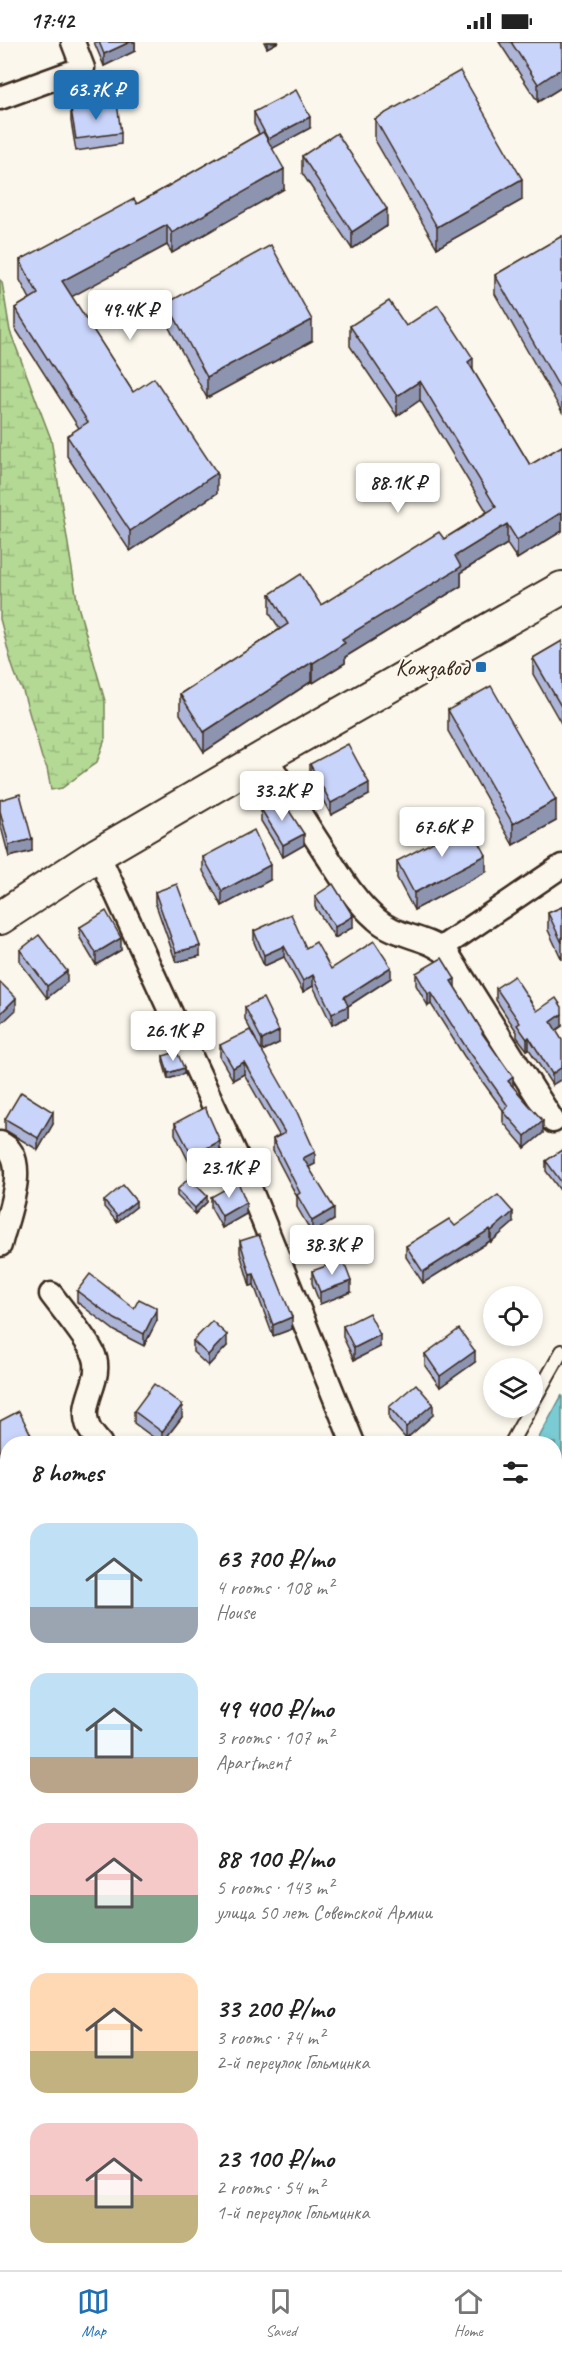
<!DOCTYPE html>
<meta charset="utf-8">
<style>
body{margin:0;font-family:Caveat,sans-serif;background:#f6f6f6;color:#222;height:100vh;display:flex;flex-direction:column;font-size:22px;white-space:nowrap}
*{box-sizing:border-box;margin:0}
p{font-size:20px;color:#767676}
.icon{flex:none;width:33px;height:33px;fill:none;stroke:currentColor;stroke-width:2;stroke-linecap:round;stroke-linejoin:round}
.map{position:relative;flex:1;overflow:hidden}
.details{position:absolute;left:0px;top:1394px;width:562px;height:836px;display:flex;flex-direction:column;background:#fff;border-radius:24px 24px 0 0;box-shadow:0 3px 9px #0003}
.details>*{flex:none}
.tools{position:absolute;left:483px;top:1244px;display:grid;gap:12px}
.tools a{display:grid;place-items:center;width:60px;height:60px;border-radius:50%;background:#fff;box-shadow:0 3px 9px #0003;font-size:30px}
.price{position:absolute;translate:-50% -51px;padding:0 14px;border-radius:6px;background:#fff;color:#222;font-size:20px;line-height:39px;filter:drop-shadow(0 2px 3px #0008)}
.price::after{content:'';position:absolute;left:50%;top:36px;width:18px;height:14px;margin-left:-9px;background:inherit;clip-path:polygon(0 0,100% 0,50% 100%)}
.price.selected{background:#1f6fb2;color:#fff}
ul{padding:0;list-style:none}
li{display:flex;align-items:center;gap:18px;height:150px;padding:0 30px}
li span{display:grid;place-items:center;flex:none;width:168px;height:120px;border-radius:18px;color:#555}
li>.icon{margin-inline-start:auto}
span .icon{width:72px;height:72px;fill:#fffc;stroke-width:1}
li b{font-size:26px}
h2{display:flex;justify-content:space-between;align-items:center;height:72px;padding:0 30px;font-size:26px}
.status{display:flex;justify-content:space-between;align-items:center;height:42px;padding:0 30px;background:#fff;direction:ltr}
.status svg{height:16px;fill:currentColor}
.tabs{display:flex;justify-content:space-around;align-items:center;height:84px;border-top:2px solid #e0e0e0;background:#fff;font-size:16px;color:#767676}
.tabs a{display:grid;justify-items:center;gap:3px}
.tabs .selected{color:#1f6fb2}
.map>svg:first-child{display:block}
.wetland{fill:url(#wetland-marsh);stroke:#778259;stroke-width:1.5}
.water{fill:#7acbd3;stroke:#618b8b;stroke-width:1.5}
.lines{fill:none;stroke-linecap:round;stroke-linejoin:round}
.lane-casing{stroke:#3b2a1e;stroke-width:16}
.street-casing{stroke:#3b2a1e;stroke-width:27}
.secondary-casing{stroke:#3b2a1e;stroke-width:36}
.lane{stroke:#fbf7ec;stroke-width:12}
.street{stroke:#fbf7ec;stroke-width:22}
.secondary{stroke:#fbf7ec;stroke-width:32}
.wall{fill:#adb6d8;stroke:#3b2a1e;stroke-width:1.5}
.shaded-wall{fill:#8d94b0;stroke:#3b2a1e;stroke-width:1.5}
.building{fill:#c9d4fb;stroke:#3b2a1e;stroke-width:1.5}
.poi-dot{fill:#1f6fb2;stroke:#fbf7ec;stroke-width:2}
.labels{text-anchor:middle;stroke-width:4.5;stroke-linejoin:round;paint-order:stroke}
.poi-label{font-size:24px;fill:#3b2a1e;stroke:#fbf7ec;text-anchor:end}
</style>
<div class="status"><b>17:42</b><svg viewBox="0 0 49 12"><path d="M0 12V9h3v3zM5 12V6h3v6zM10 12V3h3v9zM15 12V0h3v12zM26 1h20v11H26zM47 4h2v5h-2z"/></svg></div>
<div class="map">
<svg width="562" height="2228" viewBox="0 0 562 2228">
<defs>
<pattern id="wetland-marsh" width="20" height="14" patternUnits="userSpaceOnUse" patternTransform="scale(1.5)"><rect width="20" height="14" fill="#b3d994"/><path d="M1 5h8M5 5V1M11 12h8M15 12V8" fill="none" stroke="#9bba7f"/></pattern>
</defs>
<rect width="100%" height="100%" fill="#fbf7ec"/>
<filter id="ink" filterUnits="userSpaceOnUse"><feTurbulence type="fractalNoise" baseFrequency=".0167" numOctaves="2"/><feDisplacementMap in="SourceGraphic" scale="12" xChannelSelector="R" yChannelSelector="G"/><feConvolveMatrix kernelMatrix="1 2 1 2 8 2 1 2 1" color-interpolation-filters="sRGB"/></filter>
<g filter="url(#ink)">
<path class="wetland" d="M0,238l2,2 8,49 41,108 27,167 27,95v38l-8,23 -35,26 -11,2 -4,-22 -5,-10 -19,-67c-13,-23 -16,-48 -23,-72z"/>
<g class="water">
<path d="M562,1353v291l-7,14v-257h-19z"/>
<path d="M255,2222h90l-10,6h-80z"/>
</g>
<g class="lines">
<defs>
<g id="lane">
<path d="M532,1362l30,-53"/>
<path d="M511,1401l20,-36"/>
<path d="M0,1856l8,4"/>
<path d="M0,2055l8,3"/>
<path d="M190,2228l2,-6"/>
</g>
<g id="street">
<path d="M0,56l83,-30 -10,-26"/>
<path d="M266,714c18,34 39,66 60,98 15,23 29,47 50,65 21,19 54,17 73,37l104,165"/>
<path d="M98,812l141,307 114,282"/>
<path d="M441,906l121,-82"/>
<path d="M0,1101c33,14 6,76 0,102"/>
<path d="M51,1252c11,15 37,46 43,61 10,25 -17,48 -5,73 2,5 7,10 11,15"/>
<path d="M0,1574l8,5"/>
<path d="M0,2217l8,-92"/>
<path d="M556,2228l6,-49"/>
</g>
<path id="secondary" d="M0,876l98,-64 168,-98 296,-168"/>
</defs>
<use href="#lane" class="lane-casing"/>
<use href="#street" class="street-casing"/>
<use href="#secondary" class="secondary-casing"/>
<use href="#lane" class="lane"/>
<use href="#street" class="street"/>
<use href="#secondary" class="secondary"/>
</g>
<g class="wall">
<path d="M94,0h41v9l-31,15z"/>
<path d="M264,0h14l-11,6z"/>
<path d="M499,0h63v45l-24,15z"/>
<path d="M71,67l50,24v11l-45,7 -5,-30z"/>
<path d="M254,70l56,16 -38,20 12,41 -112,64 -5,-8 -96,51 62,96 84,101 -87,58 -63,-95v-20l12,-8 -64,-100v-20l15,-9 -10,-19v-20l117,-56 122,-70 -5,-10z"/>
<path d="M375,77l147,81 -85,48 -62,-108z"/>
<path d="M302,114l85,70 -35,23 -50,-76z"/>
<path d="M562,194v176l-67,-118v-19z"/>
<path d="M167,261l145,38 -105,57 -40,-74z"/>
<path d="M350,284h56l67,44 57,95 32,-19v85l-45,28 -10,-15 -46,28v14l-116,71v6l-32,20 -1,-2 -108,71 -24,-38v-20l100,-65 -10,-15v-20l51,11 123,-66 43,-27 -67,-112 -23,16 -47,-70z"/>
<path d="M562,599v84l-29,-51v-16z"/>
<path d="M448,668l108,111 -43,24 -65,-114z"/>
<path d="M310,722l59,31 -38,20 -21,-39z"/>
<path d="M0,758l32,51 -23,6 -9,-34z"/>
<path d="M261,767l43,36 -21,12 -22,-36z"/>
<path d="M203,815l67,23 -48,26 -19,-35z"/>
<path d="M397,819l89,11 -72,38 -17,-32z"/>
<path d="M155,850l45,64 -24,6 -21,-60z"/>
<path d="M315,854l38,31 -18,11 -20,-31z"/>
<path d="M562,865v53l-14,-30v-17z"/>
<path d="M80,885l41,23 -25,15 -16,-27z"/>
<path d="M254,889l52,17 25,21 60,9 -43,28v11l-16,8 -19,-39 -10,6 -19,-35 -20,9 -10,-24z"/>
<path d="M20,908l47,32 -20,16 -27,-36z"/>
<path d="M416,931l39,15 58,99 30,46 -18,15 -22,-26v-12l-39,-54 -33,-52 -3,2 -12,-21z"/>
<path d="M496,946l66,38 -6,4 -4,55 -23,-36 -2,1 -10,-13v-5l-21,-32z"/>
<path d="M245,965l34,36 -17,8 53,113 -6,3 25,53 -22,13 -15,-26v-10l-24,-46v-12l6,-4 -35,-61 -11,6 -13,-23v-12l36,-5 -11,-21z"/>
<path d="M163,1014l21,18 -16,5 -5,-17z"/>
<path d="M5,1077l48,5 -15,26 -33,-20z"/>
<path d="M175,1081l45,30 -28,15 -17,-34z"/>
<path d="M562,1108v43l-16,-22v-10z"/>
<path d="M177,1148l30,12 -12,12 -18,-18z"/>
<path d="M211,1155l35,17 -24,14 -11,-20z"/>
<path d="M104,1159l32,6 -19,15 -13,-15z"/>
<path d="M513,1181l-22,19 -1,-1 -67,42 -17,-26v-11l49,-20z"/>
<path d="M240,1199l52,88 -19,7 -19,-51 -4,1 -10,-33z"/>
<path d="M312,1229l39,21 -31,12 -8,-21z"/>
<path d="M77,1249l57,17 23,12 -13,26 -29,-15 -38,-29z"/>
<path d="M343,1284l37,21 -26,13 -11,-23z"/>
<path d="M193,1299l34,5 -19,20 -15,-14z"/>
<path d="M425,1312l50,8 -35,25 -15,-21z"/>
<path d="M389,1365l44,8 -27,24 -17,-20z"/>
<path d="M134,1369l48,6 -20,26h-1l-27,-20z"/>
<path d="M8,1893v27l-8,-5v-11z"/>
<path d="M64,2222h26l-1,6 -25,-4z"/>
</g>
<g class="shaded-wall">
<path d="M130,0h5v9l-31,15v-12z"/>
<path d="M267,0h11l-11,6z"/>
<path d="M562,26v19l-24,15v-18z"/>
<path d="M310,75v11l-42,23v-12z"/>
<path d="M284,127v20l-112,64v-20z"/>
<path d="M522,137v21l-85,48v-21z"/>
<path d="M387,167v17l-35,23v-17z"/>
<path d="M167,183v20l-105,57v-21z"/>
<path d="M312,278v21l-105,57v-21z"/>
<path d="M473,316v20l-5,-16z"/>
<path d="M420,339v19l-23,16v-20z"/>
<path d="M217,431v20l-87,58v-20z"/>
<path d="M562,470v19l-45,28v-19z"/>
<path d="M507,482v20l-46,28v14l-116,71v6l-32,20v-20l29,-24 113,-83z"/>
<path d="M312,620v19l-108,71v-20z"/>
<path d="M369,741v12l-38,20v-12z"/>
<path d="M556,758v21l-43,24v-21z"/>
<path d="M304,792v11l-21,12v-12z"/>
<path d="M32,797v12l-23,6v-12z"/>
<path d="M486,813v17l-72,38v-17z"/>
<path d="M270,823v15l-48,26v-15z"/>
<path d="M353,874v11l-18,11v-11z"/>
<path d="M121,896v12l-25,15v-12z"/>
<path d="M200,904v10l-24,6v-10z"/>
<path d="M284,904v11l-20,9v-11z"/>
<path d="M391,925v11l-43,28v11l-16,8v-11l12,-17z"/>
<path d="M67,929v11l-20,16v-12z"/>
<path d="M313,933v11l-10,6v-11z"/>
<path d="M455,937v12l-4,-10z"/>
<path d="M431,950v12l-3,2v-12z"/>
<path d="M16,956v12l-15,14v-11z"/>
<path d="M562,972v12l-11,8v-12z"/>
<path d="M279,989v12l-17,8v-11z"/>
<path d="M529,995v12l-2,1v-11z"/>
<path d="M244,1020v12l-11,6v-12z"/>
<path d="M562,1025v12l-10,6v-11z"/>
<path d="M184,1026v6l-16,5v-6z"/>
<path d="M513,1035v12l-5,-8z"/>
<path d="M53,1070v12l-15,26v-12z"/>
<path d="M543,1079v12l-18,15v-12z"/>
<path d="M220,1099v12l-28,15v-12z"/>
<path d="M315,1110v12l-12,6v-12z"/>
<path d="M207,1154v6l-12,12v-6z"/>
<path d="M136,1159v6l-19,15v-6z"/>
<path d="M246,1160v12l-24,14v-12z"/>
<path d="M334,1166v12l-22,13v-12z"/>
<path d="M513,1170v11l-22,19v-11z"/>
<path d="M490,1187v12l-67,42v-11z"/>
<path d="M254,1232v11l-4,1v-11z"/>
<path d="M351,1239v11l-31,12v-12z"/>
<path d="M157,1266v12l-13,26v-12z"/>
<path d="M292,1275v12l-19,7v-11z"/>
<path d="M227,1293v11l-19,20v-11z"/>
<path d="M380,1293v12l-26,13v-12z"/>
<path d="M475,1309v11l-35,25v-11z"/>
<path d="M433,1362v11l-27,24v-12z"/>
<path d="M182,1363v12l-20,26v-11z"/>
<path d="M8,1423v17l-8,4v-17z"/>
<path d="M5,1996v17l-5,12v-17z"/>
</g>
<g class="building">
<path d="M99,0h31l-26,12z"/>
<path d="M511,0h51v26l-24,16z"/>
<path d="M460,29l62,108 -85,48 -62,-108z"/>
<path d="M296,48l14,27 -42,22 -14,-27z"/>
<path d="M117,61l4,30 -45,6 -5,-30z"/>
<path d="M263,90l21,37 -112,64 -5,-8 -105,56 71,111 21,-14 63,95 -87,58 -63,-95 21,-14 -73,-114 23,-14 -18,-34 114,-61 3,5z"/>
<path d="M337,91l50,76 -35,23 -50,-76z"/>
<path d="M562,194v156l-67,-117z"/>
<path d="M271,203l41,75 -105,57 -40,-74z"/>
<path d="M389,259l17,25 32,-21 35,53 -5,4 62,103 32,-19v66l-45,28 -10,-16 -52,32 6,11 -119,72 3,4 -32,20 -1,-1 -108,70 -24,-38 108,-70 -18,-30 31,-20 20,31 118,-73 5,7 52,-32 -76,-126 -23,15 -47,-70z"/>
<path d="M562,599v67l-29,-50z"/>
<path d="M491,644l65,114 -43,24 -65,-114z"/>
<path d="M348,702l21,39 -38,20 -21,-39z"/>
<path d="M20,752l12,45 -23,6 -9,-34v-11z"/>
<path d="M281,756l23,36 -21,11 -22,-36z"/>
<path d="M469,781l17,32 -72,38 -17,-32z"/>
<path d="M254,788l16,35 -48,26 -19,-34z"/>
<path d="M177,842l23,62 -24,6 -21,-60z"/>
<path d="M333,842l20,32 -18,11 -20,-31z"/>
<path d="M562,865v36l-14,-30z"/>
<path d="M106,869l15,27 -25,15 -16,-26z"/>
<path d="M291,872l15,34 10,-6 15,27 43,-28 17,26 -47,30 4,9 -16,8 -19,-39 -10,6 -19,-35 -20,9 -10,-24z"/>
<path d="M39,893l28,36 -20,15 -27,-36z"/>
<path d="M442,916l13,21 -4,2 32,51 -1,1 31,44 -5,4 35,40 -18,15 -22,-25 5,-5 -44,-62 -33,-52 -3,2 -12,-21z"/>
<path d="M514,934l23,35 19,-13 6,9v7l-11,8 11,18v27l-10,7 -23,-37 -2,2 -10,-14 3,-2 -24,-35z"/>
<path d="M0,940l16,16 -15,15 -1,-1z"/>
<path d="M263,956l16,33 -17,9 -17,-33z"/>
<path d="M250,988l47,82 18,40 -12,6 31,50 -22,13 -15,-26 3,-2 -27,-54 12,-6 -41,-71 -11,6 -13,-23z"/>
<path d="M177,1010l7,16 -16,5 -5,-17z"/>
<path d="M21,1050l32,20 -15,26 -33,-19z"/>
<path d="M205,1065l15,34 -28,15 -17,-33z"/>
<path d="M562,1108v33l-16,-22z"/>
<path d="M189,1136l18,18 -12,12 -18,-18z"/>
<path d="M238,1140l8,20 -24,14 -11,-19z"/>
<path d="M123,1143l13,16 -19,15 -13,-15z"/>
<path d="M498,1153l15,17 -22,19 -1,-2 -67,43 -17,-26 43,-27 6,7z"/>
<path d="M259,1193l33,82 -19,8 -19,-51 -4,1 -10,-34z"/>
<path d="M343,1218l8,21 -31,11 -8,-21z"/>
<path d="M90,1232l44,34 5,-9 18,9 -13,26 -29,-15 -38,-28z"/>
<path d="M369,1271l11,22 -26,13 -11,-22z"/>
<path d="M212,1279l15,14 -19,20 -15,-14z"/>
<path d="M459,1287l16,22 -35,25 -15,-22z"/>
<path d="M154,1342l28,21 -20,27 -28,-21z"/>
<path d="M416,1342l17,20 -27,23 -17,-20z"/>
<path d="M19,1369l16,32h-27v22l-8,4v-48z"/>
<path d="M8,1893v16l-8,-5z"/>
<path d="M0,1994l5,2 -5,12z"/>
</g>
</g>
<rect class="poi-dot" x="475" y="619" width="12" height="12" rx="3"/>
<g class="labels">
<g class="poi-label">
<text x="469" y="633">Кожзавод</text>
</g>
</g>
</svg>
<div class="tools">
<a><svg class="icon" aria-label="locate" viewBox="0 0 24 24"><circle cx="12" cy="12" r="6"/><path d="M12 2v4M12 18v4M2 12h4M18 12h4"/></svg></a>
<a><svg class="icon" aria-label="layers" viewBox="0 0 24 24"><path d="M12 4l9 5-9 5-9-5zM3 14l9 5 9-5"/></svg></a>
</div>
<b class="price selected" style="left:96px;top:79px">63.7K ₽</b>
<b class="price" style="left:130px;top:299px">49.4K ₽</b>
<b class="price" style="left:398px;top:472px">88.1K ₽</b>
<b class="price" style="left:282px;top:780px">33.2K ₽</b>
<b class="price" style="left:442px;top:816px">67.6K ₽</b>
<b class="price" style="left:173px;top:1020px">26.1K ₽</b>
<b class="price" style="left:229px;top:1157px">23.1K ₽</b>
<b class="price" style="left:332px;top:1234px">38.3K ₽</b>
<section class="details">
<h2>8 homes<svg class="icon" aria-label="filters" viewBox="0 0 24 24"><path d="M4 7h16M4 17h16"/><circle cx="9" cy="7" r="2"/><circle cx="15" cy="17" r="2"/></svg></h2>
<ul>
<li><span style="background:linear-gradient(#bfe0f5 70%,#9aa5b1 0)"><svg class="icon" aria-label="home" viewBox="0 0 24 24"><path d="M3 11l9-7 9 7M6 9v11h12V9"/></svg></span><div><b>63 700 ₽/mo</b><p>4 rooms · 108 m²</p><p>House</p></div></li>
<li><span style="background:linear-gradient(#bfe0f5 70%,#b9a48a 0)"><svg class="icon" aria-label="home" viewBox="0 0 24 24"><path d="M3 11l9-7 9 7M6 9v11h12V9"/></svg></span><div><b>49 400 ₽/mo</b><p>3 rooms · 107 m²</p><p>Apartment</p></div></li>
<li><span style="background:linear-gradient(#f6c9c9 60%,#7fa58c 0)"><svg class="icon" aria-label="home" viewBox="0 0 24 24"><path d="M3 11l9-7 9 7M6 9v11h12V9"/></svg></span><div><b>88 100 ₽/mo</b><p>5 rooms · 143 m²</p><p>улица 50 лет Советской Армии</p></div></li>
<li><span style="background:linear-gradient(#ffd9b3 65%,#c2b280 0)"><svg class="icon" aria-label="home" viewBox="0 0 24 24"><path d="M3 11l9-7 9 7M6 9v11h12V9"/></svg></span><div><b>33 200 ₽/mo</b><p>3 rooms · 74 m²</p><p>2-й переулок Гольминка</p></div></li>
<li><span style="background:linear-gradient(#f6c9c9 60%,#c2b280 0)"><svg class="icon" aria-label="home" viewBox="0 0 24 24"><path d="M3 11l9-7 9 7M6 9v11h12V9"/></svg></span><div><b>23 100 ₽/mo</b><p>2 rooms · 54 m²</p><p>1-й переулок Гольминка</p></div></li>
</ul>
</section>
</div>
<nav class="tabs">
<a class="selected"><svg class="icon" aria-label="map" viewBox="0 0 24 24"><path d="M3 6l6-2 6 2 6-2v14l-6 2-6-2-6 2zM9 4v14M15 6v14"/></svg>Map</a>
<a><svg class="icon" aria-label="saved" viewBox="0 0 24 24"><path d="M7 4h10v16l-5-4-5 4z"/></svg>Saved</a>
<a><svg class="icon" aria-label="home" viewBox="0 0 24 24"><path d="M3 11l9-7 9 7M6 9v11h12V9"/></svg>Home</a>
</nav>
